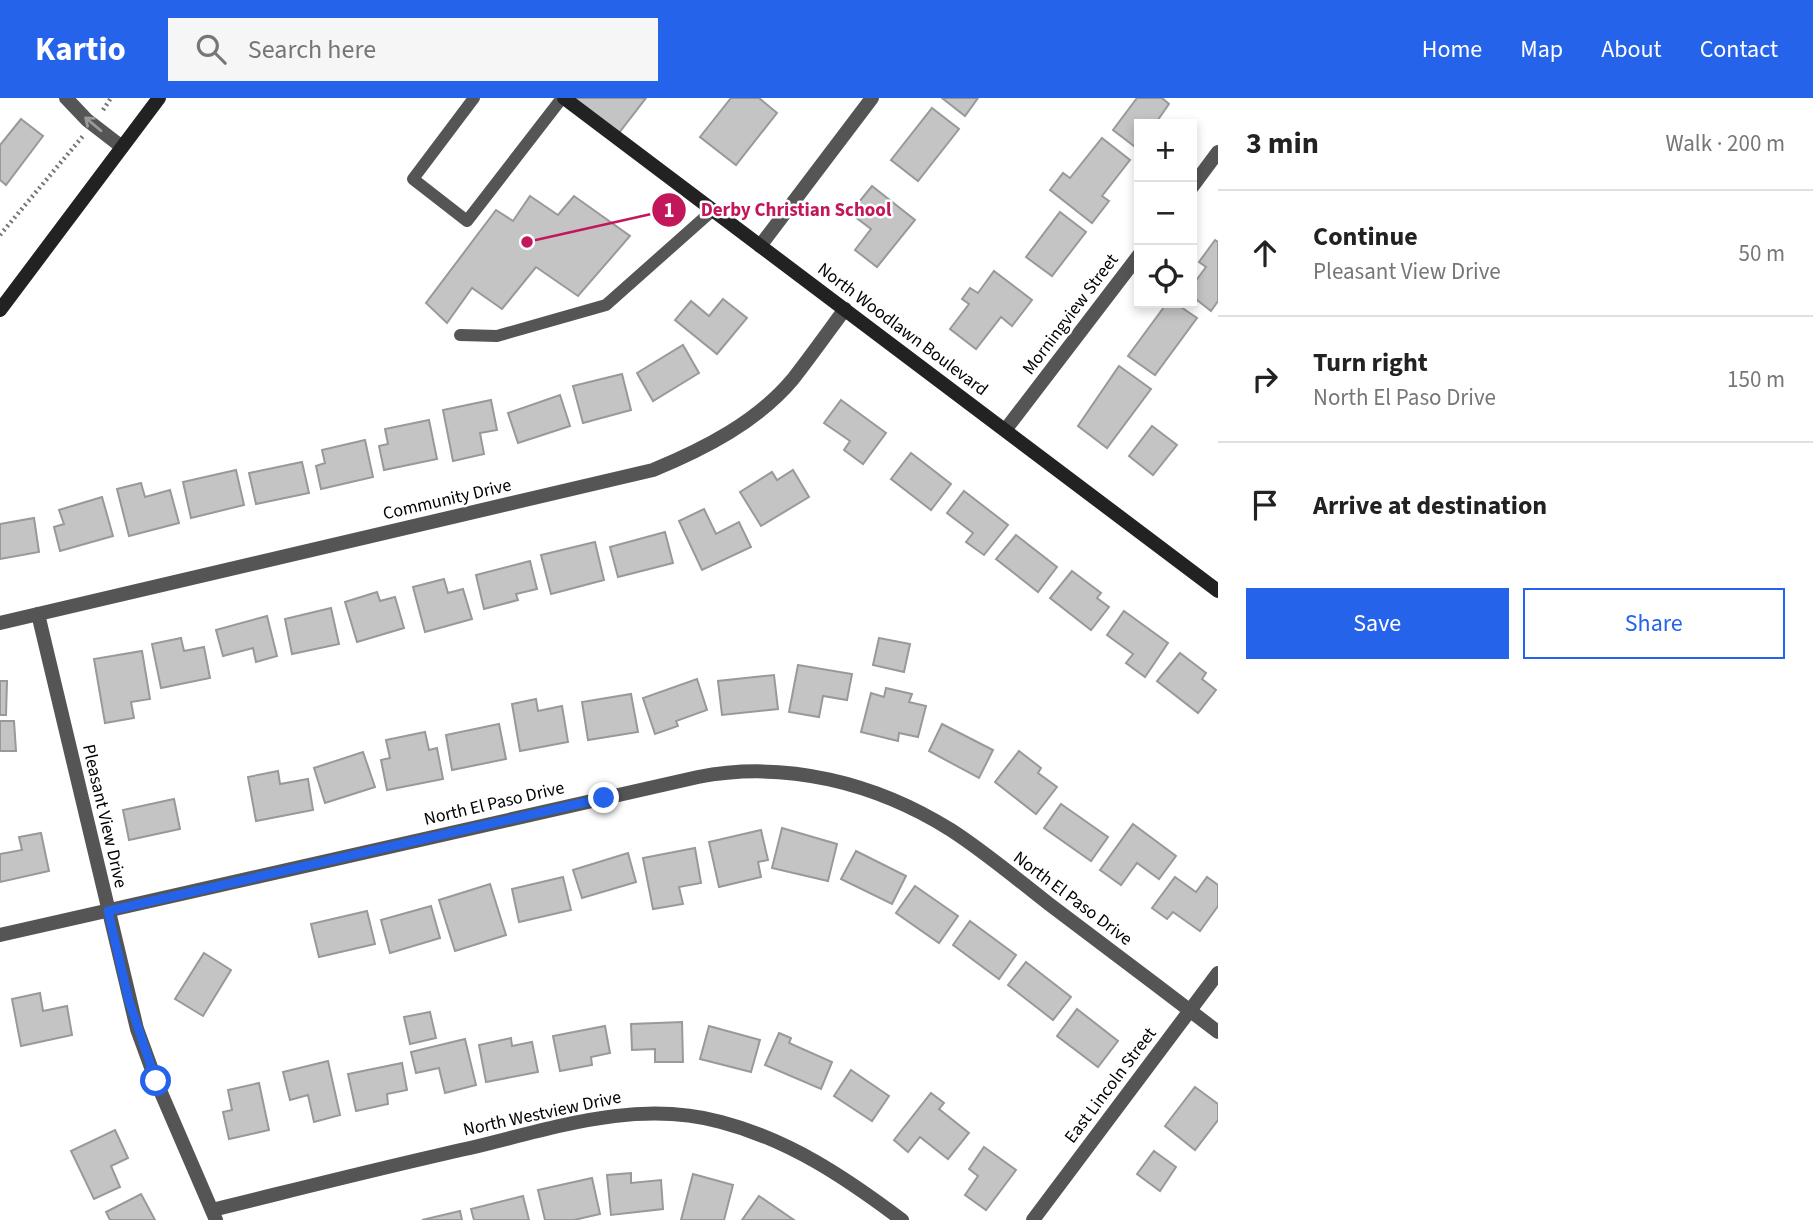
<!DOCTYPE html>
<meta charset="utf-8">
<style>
body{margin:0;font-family:"Source Sans 3",sans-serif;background:#f6f6f6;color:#222}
.controls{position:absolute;right:21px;top:21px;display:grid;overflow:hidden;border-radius:0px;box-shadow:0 4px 10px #0003}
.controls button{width:63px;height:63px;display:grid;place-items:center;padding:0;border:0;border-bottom:2px solid #e0e0e0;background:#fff;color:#222;font:35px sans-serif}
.stop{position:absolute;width:21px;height:21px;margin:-16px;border:5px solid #2563eb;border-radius:50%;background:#fff}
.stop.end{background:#2563eb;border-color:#fff;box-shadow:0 2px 7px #0008}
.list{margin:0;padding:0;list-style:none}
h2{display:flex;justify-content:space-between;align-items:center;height:91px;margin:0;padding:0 28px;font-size:30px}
h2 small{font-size:23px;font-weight:400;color:#767676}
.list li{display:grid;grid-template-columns:46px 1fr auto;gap:21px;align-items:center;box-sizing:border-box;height:126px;padding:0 28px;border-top:2px solid #e0e0e0}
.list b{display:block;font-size:26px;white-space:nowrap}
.list p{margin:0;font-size:23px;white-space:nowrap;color:#767676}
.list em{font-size:23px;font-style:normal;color:#767676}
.actions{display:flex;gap:14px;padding:21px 28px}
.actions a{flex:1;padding:16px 0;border:2px solid #2563eb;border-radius:0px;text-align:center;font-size:24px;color:#2563eb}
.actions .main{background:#2563eb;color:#fff}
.icon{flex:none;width:38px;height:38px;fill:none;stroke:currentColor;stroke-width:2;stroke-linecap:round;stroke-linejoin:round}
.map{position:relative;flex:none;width:1218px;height:1122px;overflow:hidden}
header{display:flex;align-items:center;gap:42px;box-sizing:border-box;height:98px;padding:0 35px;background:#2563eb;color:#fff}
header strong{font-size:33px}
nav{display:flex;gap:38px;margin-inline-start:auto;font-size:24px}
.search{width:490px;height:63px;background:#f6f6f6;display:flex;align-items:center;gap:18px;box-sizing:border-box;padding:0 24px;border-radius:0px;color:#767676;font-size:26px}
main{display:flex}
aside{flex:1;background:#fff}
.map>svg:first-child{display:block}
.building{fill:#c4c4c4;stroke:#999;stroke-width:2}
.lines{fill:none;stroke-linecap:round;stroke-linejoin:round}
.path{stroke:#777;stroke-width:4.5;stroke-dasharray:2 3.5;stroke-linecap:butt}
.lane{stroke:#555;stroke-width:12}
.street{stroke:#555;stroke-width:14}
.secondary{stroke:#222;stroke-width:14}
.oneway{stroke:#999}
.route{stroke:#2563eb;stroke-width:9}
.labels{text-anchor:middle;stroke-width:5;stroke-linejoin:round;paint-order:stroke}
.street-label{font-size:18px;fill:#000;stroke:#fff}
.leader{fill:none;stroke:#c2185b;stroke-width:2.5}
.callout-dot{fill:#c2185b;stroke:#fff;stroke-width:2.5}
.mark-label{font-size:21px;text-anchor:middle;font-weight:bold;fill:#fff}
.callout-label{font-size:19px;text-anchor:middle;font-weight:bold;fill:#c2185b;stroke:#fff;stroke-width:5;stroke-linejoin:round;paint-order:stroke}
</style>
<header>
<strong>Kartio</strong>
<div class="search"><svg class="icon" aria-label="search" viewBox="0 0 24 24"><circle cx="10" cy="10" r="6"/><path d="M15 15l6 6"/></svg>Search here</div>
<nav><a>Home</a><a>Map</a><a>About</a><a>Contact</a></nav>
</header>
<main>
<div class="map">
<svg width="1218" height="1122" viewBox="0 0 1218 1122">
<rect width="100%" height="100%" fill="#fff"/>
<g class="building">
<polygon points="564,0 646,0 615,40"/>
<polygon points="731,0 759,0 777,15 736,67 700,39"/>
<polygon points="942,0 978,0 965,18"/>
<polygon points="1137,0 1162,0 1169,6 1155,26 1139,26 1139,52 1113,32"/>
<polygon points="932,10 959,31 918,83 891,62"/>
<polygon points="21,21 43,38 6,87 0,82 0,47"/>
<polygon points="1102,40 1130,62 1102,98 1109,103 1092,125 1050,92 1063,75 1070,80"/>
<polygon points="872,88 915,122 877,169 855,152 871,131 850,115"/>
<polygon points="530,98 558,117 574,98 630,138 578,198 536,169 502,211 472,190 447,225 426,205 496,112 513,123"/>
<polygon points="1060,114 1086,134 1052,178 1026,159"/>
<polygon points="1215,142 1218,144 1218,203 1211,213 1192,198 1192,188 1206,169 1199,164"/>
<polygon points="994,173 1032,202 1012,228 1001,219 976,251 950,231 969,206 962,201 970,190 978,195"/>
<polygon points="723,201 747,220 717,256 675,222 691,203 709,218"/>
<polygon points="1167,205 1175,205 1197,220 1155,277 1128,258"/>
<polygon points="683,247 699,275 653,303 637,275"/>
<polygon points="1119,268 1151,291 1107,350 1078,328"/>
<polygon points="622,276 631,312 583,325 573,288"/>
<polygon points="560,297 570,328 518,345 508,315"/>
<polygon points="491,302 497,332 480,335 484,356 453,363 443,312"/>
<polygon points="841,302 886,335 863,366 844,352 850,343 824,325"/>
<polygon points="429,322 437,361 384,372 379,348 388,346 385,331"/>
<polygon points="1152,328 1177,347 1153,377 1129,358"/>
<polygon points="365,342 373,379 321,391 316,368 325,365 322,352"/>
<polygon points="911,355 951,386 931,412 891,381"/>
<polygon points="302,364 309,395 256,406 249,375"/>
<polygon points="236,372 244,407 191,420 183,384"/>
<polygon points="793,372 809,399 761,428 740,394 772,374 777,382"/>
<polygon points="141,385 145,399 170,392 179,425 129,438 117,391"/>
<polygon points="964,393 1008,427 984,457 966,444 973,435 947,415"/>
<polygon points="102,399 113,438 60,453 54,429 64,426 59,412"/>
<polygon points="704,411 716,436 739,424 751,449 702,472 679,423"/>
<polygon points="34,420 39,454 0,461 0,426"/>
<polygon points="665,434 673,465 618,479 610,449"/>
<polygon points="1016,437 1057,469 1038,494 996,461"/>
<polygon points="595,444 604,482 551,496 541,457"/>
<polygon points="530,463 537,491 516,496 518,502 484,511 476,477"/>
<polygon points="1072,473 1101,495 1097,500 1109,509 1091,532 1050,500"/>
<polygon points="444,481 448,495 463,491 472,521 425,534 413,489"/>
<polygon points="377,494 380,503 395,499 404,530 357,544 345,504"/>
<polygon points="331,510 339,546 292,556 285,521"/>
<polygon points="1124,513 1168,545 1145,579 1126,565 1133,556 1107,537"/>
<polygon points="267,518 277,558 256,564 253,550 223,558 216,532"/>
<polygon points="181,540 184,553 204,549 210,580 161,590 152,546"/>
<polygon points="879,540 910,546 904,574 873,567"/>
<polygon points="142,553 150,601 131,604 134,620 105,625 94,561"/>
<polygon points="1180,555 1206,575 1202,581 1216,592 1198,615 1157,583"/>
<polygon points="798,567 852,576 847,602 823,598 819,619 789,614"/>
<polygon points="774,577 778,611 722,617 718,583"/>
<polygon points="697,581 707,612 676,623 678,628 655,636 643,600"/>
<polygon points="0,583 7,583 6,617 0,617"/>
<polygon points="886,590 912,596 909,604 926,608 918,639 899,635 898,643 861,634 871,595 884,599"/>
<polygon points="631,596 638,634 588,642 582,604"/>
<polygon points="536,601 538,613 562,608 568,644 520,653 512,606"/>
<polygon points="0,623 14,623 16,653 0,653"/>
<polygon points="499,626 506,661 452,672 446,637"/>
<polygon points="942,626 993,652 979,680 929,653"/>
<polygon points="425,634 429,652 437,650 443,681 387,692 381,662 390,660 386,642"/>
<polygon points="1019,653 1041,670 1038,675 1057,689 1036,716 995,684"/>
<polygon points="363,654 375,689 325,705 314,670"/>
<polygon points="278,673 280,686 308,681 313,712 256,723 248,679"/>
<polygon points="174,701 180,731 129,742 123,712"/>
<polygon points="1061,706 1108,739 1091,763 1044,730"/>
<polygon points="1133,726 1176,758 1159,781 1137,765 1121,787 1100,772"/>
<polygon points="782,730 837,746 828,783 772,770"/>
<polygon points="761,732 768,762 758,764 761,779 719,789 709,744"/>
<polygon points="41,735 49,773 0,784 0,756 22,752 19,739"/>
<polygon points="695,750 701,785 679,789 683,806 653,811 643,760"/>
<polygon points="856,753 906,778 892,806 841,781"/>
<polygon points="628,755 636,784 582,800 573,772"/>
<polygon points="563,779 571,812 519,824 512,791"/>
<polygon points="1175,779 1196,794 1207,779 1218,787 1218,808 1200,833 1173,814 1167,821 1152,810"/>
<polygon points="490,786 506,837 455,853 439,802"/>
<polygon points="915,788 958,818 939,845 896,815"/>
<polygon points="431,808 440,840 390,855 381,822"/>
<polygon points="367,813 375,846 319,859 311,826"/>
<polygon points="970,823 1016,857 999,881 953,847"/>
<polygon points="204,855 231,872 203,918 175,901"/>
<polygon points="1026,864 1071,899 1053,922 1008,887"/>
<polygon points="40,895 43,913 67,908 72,937 21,948 12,901"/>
<polygon points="1077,911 1118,943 1098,969 1057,938"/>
<polygon points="430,914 436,940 410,946 404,919"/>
<polygon points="682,924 683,964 655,964 655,951 632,952 631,926"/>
<polygon points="605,928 610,955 591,959 592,967 560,973 553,938"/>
<polygon points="709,928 760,942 751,974 700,961"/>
<polygon points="779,935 791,940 789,945 832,964 821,991 765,967"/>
<polygon points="511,940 512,948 532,944 538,974 486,984 479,947"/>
<polygon points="465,941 476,987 445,995 439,970 416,975 411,954"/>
<polygon points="328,963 340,1017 314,1024 308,997 290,1002 283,974"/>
<polygon points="402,965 407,992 387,996 388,1006 356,1013 348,976"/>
<polygon points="851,972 889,998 872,1023 834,998"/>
<polygon points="259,985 269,1032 229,1041 223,1014 232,1012 228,992"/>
<polygon points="1195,989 1218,1006 1218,1022 1195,1052 1165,1028"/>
<polygon points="931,995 944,1005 939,1011 969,1035 948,1061 920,1039 908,1054 894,1042"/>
<polygon points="115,1032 128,1060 111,1068 120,1089 94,1101 71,1053"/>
<polygon points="984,1049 1016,1072 986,1112 965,1097 978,1078 969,1071"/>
<polygon points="1154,1053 1176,1069 1160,1093 1137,1076"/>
<polygon points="631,1075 631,1085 661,1082 663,1111 611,1117 607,1077"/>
<polygon points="693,1076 733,1087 724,1122 681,1122"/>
<polygon points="592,1080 600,1116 574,1122 545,1122 538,1092"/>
<polygon points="141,1096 155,1122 110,1122 106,1114"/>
<polygon points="523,1098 529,1122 474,1122 471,1111"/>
<polygon points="759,1098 794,1122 742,1122"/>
<polygon points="460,1113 462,1122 422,1122"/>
</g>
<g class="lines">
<g class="path">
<polyline points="103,12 111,0"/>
<polyline points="0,137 83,38"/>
</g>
<g class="lane">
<polyline points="474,0 413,81 467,123 562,0"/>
<polyline points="460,237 497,238 606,207 713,112"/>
</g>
<g class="street">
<polyline points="66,0 87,22 122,49"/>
<polyline points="1192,89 1218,54"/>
<polyline points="760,148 872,0"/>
<polyline points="1006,331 1139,157"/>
<polyline points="38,516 137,931 156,983 216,1122"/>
<path d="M0,525l653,-153c51,-21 104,-48 140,-91 18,-23 35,-47 52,-70"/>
<path d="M0,837l698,-158c88,-17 178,6 253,53 34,22 66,49 98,74 56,42 113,85 169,128"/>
<path d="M212,1112c86,-21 172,-43 258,-62 84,-20 166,-49 251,-26 69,18 125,56 181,98"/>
<polyline points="1033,1122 1218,875"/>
</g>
<g class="secondary">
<polyline points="564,0 1218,493"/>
<polyline points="0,212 159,0"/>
</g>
</g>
<defs><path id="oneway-shaft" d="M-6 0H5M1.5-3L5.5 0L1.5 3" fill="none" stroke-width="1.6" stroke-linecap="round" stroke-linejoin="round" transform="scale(1.75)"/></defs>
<use class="oneway" href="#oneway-shaft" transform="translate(93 26) rotate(-140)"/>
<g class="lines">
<polyline class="route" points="156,983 129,903 108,813 604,700"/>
</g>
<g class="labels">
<g class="street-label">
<text transform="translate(1070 216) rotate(-53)" y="6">Morningview Street</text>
<text transform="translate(903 231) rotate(37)" y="6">North Woodlawn Boulevard</text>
<text transform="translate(447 401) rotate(-13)" y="6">Community Drive</text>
<text transform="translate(494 705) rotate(-13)" y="6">North El Paso Drive</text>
<text transform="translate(105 718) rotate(77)" y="6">Pleasant View Drive</text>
<text transform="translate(1073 800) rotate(37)" y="6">North El Paso Drive</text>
<text transform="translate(1110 987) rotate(-53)" y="6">East Lincoln Street</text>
<text transform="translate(542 1015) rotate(-12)" y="6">North Westview Drive</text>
</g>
</g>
<path class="leader" d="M527 144L669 112"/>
<g class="callout-dot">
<circle cx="527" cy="144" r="7"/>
<circle cx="669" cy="112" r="18"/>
</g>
<g class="mark-label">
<text x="669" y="119">1</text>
</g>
<g class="callout-label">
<text x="796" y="118">Derby Christian School</text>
</g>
</svg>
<div class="controls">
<button>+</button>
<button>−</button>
<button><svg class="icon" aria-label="locate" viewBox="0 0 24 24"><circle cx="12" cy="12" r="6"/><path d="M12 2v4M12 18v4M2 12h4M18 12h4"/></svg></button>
</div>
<div class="stop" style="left:156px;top:983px"></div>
<div class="stop end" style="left:604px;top:700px"></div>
</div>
<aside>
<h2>3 min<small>Walk · 200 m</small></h2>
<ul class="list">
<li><svg class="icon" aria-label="ahead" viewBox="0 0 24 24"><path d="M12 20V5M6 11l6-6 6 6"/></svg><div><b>Continue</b><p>Pleasant View Drive</p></div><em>50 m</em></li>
<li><svg class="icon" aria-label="right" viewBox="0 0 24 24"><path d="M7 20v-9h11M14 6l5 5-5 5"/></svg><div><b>Turn right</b><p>North El Paso Drive</p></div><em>150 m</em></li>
<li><svg class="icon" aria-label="arrive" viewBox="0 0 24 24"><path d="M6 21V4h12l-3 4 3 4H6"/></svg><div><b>Arrive at destination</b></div></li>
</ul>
<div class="actions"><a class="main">Save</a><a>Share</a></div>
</aside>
</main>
